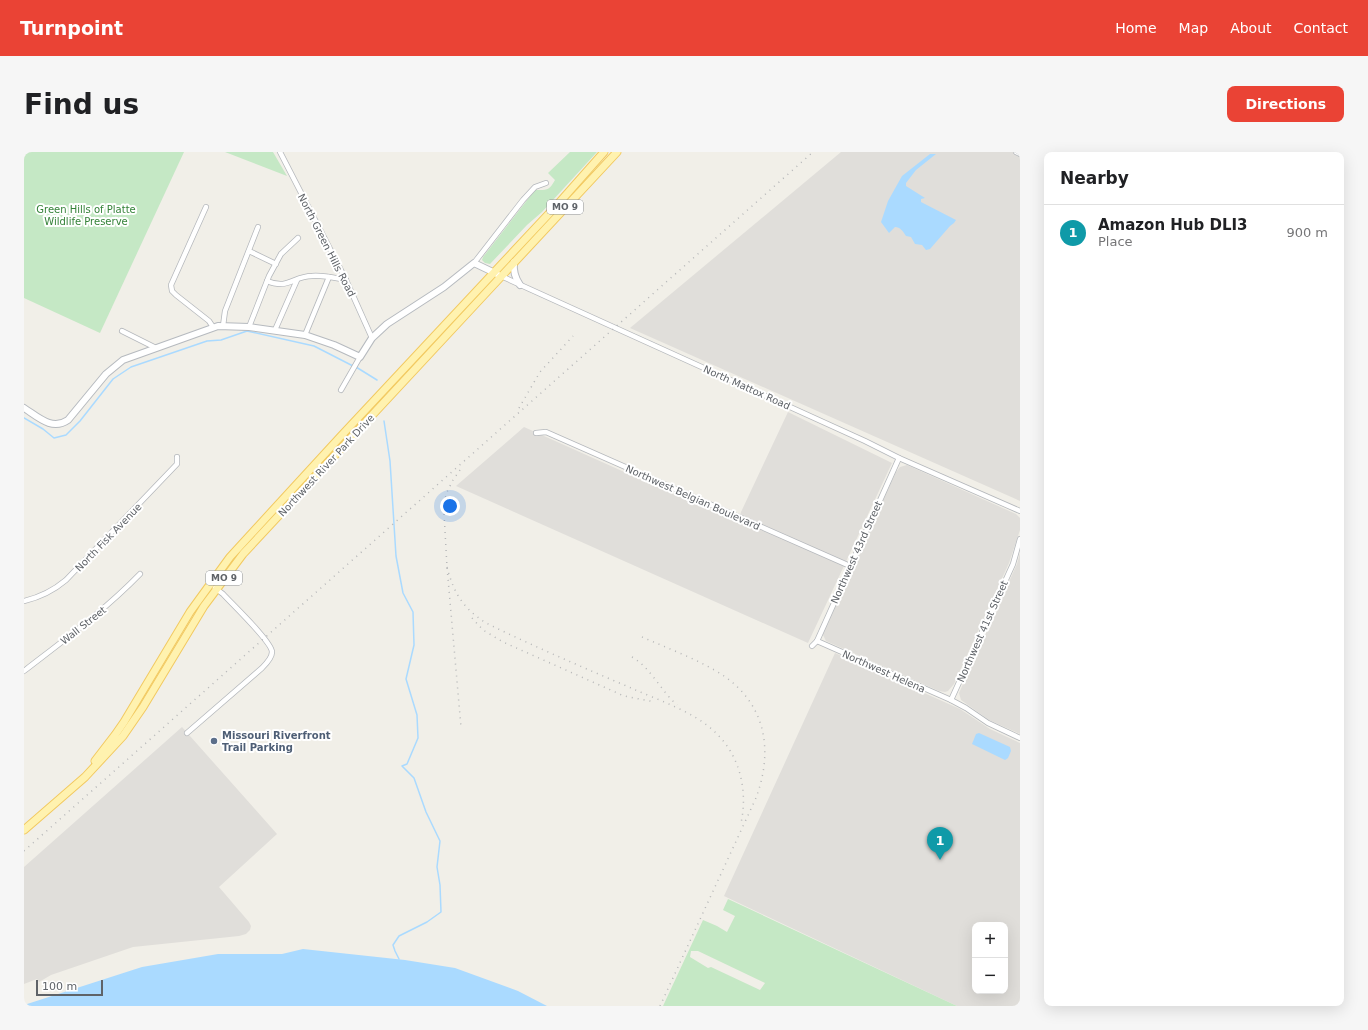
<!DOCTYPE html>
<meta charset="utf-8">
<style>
body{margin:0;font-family:"DejaVu Sans",sans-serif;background:#f6f6f6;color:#202124}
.controls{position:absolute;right:12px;bottom:12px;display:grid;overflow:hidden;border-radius:8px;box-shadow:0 4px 16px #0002}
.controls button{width:36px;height:36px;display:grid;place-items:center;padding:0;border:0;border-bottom:1px solid #e0e0e0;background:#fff;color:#202124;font:20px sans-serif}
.scale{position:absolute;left:12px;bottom:10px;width:67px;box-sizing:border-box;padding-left:4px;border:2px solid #5f6368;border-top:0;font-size:11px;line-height:14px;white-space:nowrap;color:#5f6368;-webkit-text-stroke:3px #fff;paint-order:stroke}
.you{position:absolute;left:426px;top:354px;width:14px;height:14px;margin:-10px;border:3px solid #fff;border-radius:50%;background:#1a73e8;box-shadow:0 0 0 6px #1a73e833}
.badge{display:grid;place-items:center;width:26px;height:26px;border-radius:50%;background:#ea4335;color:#fff;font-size:13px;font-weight:700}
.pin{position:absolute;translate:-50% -33px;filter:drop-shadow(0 1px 2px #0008)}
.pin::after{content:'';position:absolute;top:21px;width:14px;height:12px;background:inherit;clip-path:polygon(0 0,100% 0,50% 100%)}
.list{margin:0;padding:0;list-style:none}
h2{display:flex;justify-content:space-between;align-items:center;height:52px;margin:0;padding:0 16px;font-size:17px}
h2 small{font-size:13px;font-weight:400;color:#757577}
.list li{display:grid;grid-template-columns:26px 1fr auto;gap:12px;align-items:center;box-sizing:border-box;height:56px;padding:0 16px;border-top:1px solid #e0e0e0}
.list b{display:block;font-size:15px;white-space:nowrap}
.list p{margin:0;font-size:13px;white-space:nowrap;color:#757577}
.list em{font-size:13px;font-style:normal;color:#757577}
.map{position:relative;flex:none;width:996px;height:854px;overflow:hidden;border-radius:8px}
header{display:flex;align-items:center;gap:24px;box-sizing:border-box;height:56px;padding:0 20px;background:#ea4335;color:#fff}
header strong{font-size:19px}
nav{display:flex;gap:22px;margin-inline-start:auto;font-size:14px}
.intro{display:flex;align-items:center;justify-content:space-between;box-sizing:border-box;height:96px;padding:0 24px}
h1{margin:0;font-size:28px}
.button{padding:10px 18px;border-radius:8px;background:#ea4335;color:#fff;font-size:14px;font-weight:700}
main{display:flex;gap:24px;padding:0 24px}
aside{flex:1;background:#fff;border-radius:8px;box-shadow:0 4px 16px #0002}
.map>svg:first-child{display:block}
.industrial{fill:#e0deda;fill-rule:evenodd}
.green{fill:#c5e8c5;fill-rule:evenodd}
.water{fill:#aadaff}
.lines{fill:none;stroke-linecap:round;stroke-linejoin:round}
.stream{stroke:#aadaff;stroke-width:1.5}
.street-casing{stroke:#b5b8bc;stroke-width:6}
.secondary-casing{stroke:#b6babf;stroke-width:8}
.primary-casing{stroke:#f2c960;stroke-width:9}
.street{stroke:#fff;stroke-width:4.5}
.secondary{stroke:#fff;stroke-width:6}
.primary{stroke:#fff2af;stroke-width:7}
.rail{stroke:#b6b7b8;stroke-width:1.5;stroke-dasharray:1 5;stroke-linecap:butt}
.service-dot{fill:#5c6f8a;stroke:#fff;stroke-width:1.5}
.labels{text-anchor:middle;stroke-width:4;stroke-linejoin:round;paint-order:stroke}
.shield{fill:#fff;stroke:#8f9295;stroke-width:1}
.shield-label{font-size:9px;font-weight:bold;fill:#5f6368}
.park-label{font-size:10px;fill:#348238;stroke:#fff}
.street-label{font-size:10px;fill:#5f6368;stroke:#fff}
.service-label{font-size:10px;font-weight:bold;fill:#4e5e75;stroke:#fff;text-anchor:start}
</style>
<header>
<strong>Turnpoint</strong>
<nav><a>Home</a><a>Map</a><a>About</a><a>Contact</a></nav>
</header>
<div class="intro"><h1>Find us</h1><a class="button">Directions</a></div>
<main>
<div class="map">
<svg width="996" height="854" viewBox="0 0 996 854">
<rect width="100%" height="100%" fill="#f1efe8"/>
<g class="industrial">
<polygon points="817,0 996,0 996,349 606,176"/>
<polygon points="764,260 868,311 784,491 432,334 500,275 714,371 717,360"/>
<polygon points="883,313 992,362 996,366 996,378 985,411 930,532 924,539 921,540 915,539 802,489 799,483 799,479 872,320 876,315"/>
<polygon points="996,401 996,582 965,568 937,548 935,541 993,412"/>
<path d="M811,501l125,56 30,20 30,14v263h-63l-233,-110zM951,773h30v66h-30z"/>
<polygon points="158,575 253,682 195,735 225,770 227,774 226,778 222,782 215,784 109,795 27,823 15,830 13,827 0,832 0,715"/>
</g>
<g class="green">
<polygon points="0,0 160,0 76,181 0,146"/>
<polygon points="201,0 249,0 263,24"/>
<path d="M546,0h27l-55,60 -15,13 -37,39 -5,-1 -3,-3 1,-3 52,-67c12,0 14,1 20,-10l-7,-7z"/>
<path d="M704,747l229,107h-294l40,-86 14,6 10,6 8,-16 -12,-6zM667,799h7l67,32 -5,7 -49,-23 -3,1 -18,-11z"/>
</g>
<g class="water">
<path d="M906,2h6l-20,16 -10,13v3l19,12 -4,1v3l35,18 -2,3 -4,3 -20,23 -4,1 -4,-5 -7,-1 -4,-7 -5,-1c-3,-5 -6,-9 -11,-9l-6,6 -8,-11 7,-21 14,-25z"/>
<polygon points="955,581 986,595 987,599 984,606 981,608 948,592 952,582"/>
<polygon points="279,797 381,808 431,816 494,839 523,854 0,854 0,853 118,815 194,802 258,802"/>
</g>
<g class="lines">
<g class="stream">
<polyline points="332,215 353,228"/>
<polyline points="0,266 19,277 30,286 42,283 56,269 89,227 107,215 183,189 197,188 223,179 290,194 329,214"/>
<polyline points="360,269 366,309 372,404 379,441 389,460 390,493 382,527 393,563 394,586 383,612 378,614 390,626 402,660 416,689 413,715 416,733 417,760 403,770 375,784 369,793 371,799 375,807"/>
</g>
<defs>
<g id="street">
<polyline points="256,0 322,128 348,186"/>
<polyline points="992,0 996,2"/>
<polyline points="182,55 147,133 148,139 152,143 185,169 189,175"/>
<polyline points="225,99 252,112"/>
<polyline points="450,111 499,48 511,35 522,31"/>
<polyline points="477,124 841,289 875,306 996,359"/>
<path d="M243,129c22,9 26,-5 45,-5 11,-1 23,2 34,4"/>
<polyline points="199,174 201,159 234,75"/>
<polyline points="225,175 245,124 257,102 274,86"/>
<polyline points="251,178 273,128"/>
<polyline points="98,179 132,196"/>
<polyline points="281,183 305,125"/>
<polyline points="317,238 336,205"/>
<polyline points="512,281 522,280 826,414"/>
<path d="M0,449c17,-4 29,-10 42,-21l111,-116v-7"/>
<polyline points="793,489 927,548 942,556 964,571 996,586"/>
<polyline points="788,494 793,489 875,306"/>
<path d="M0,519c40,-31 80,-60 116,-97"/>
<polyline points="927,548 989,412 996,387"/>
<path d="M163,581l75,-65c4,-4 10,-10 10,-16 0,-10 -40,-48 -49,-58l-8,-6"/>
</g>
<g id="secondary">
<path d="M490,110c-1,9 1,16 6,23"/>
<path d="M0,256c14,9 28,23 44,12l38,-46 17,-14 95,-34 31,1 56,8 29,10 26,12 12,-19 15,-14 57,-37 30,-24 23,11"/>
</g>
<g id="primary">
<polyline points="71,609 91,583 100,570 166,460 206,405 317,284 534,52 580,0"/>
<polyline points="0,678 61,625 99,584 119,555 180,454 219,402 593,0"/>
</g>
</defs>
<use href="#street" class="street-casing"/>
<use href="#secondary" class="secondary-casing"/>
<use href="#primary" class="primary-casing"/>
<use href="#street" class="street"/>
<use href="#secondary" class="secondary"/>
<use href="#primary" class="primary"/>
<g class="rail">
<polyline points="495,256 516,220 549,184"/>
<polyline points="436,318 429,328 423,340 421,347 420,361 423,415 437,575"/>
<path d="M423,415c7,27 16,41 39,56 47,23 96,44 145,65 27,12 64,24 85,45 24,23 32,58 25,90"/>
<polyline points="448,466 459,478 479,490 600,544 631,550"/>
<path d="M618,485c25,11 60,24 82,39 43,30 49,76 32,122l-96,208"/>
<path d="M608,505c19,11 29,34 45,48"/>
<polyline points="0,699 789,0"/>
</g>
</g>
<circle class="service-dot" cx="190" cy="589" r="4"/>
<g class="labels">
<g class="shield">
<rect x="523" y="48" width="36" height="14" rx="3"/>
<rect x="182" y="419" width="36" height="14" rx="3"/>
</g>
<g class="shield-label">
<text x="541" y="58">MO 9</text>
<text x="200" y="429">MO 9</text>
</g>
<g class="park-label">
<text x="62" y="61">Green Hills of Platte<tspan x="62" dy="12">Wildlife Preserve</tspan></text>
</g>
<g class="street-label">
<text transform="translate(303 93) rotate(63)" y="4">North Green Hills Road</text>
<text transform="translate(723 235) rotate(24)" y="4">North Mattox Road</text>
<text transform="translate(302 313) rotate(-47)" y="4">Northwest River Park Drive</text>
<text transform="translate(669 345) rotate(24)" y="4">Northwest Belgian Boulevard</text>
<text transform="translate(84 385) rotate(-46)" y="4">North Fisk Avenue</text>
<text transform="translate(832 400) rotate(-66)" y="4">Northwest 43rd Street</text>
<text transform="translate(59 473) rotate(-38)" y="4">Wall Street</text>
<text transform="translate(958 479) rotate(-66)" y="4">Northwest 41st Street</text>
<text transform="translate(860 519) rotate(24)" y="4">Northwest Helena</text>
</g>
<g class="service-label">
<text x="198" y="587">Missouri Riverfront<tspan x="198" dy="12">Trail Parking</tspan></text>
</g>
</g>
</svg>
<div class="controls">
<button>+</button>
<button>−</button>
</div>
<div class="scale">100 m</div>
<div class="you"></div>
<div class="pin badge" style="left:916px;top:708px;background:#0f9aa8">1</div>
</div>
<aside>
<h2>Nearby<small></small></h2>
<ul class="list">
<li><span class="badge" style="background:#0f9aa8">1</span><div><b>Amazon Hub DLI3</b><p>Place</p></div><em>900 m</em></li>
</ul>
</aside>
</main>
